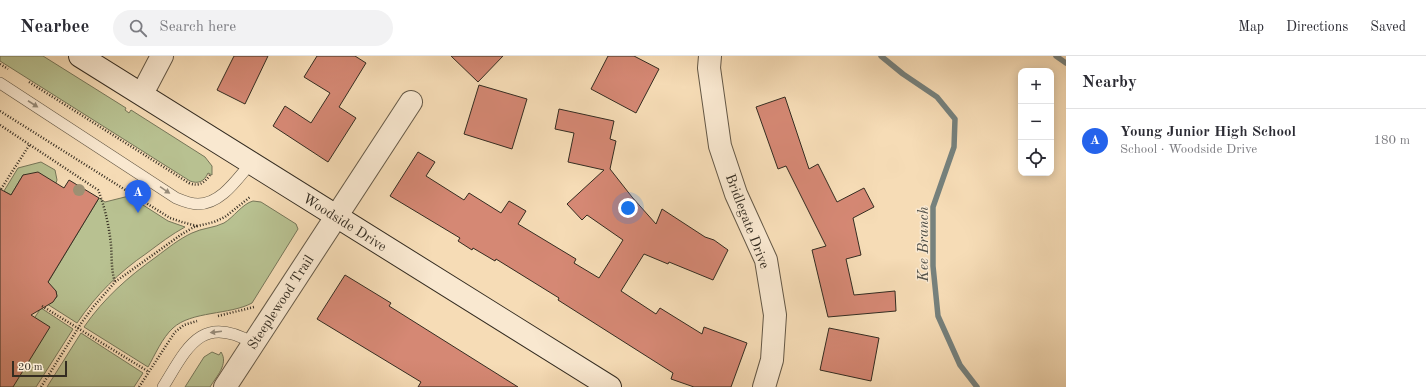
<!DOCTYPE html>
<meta charset="utf-8">
<style>
body{margin:0;font-family:"Old Standard TT",serif;background:#f2f2f3;color:#2b2b33}
.controls{position:absolute;right:12px;top:12px;display:grid;overflow:hidden;border-radius:8px;box-shadow:0 2px 10px #0003}
.controls button{width:36px;height:36px;display:grid;place-items:center;padding:0;border:0;border-bottom:1px solid #e1e1e2;background:#fff;color:#2b2b33;font:20px sans-serif}
.scale{position:absolute;left:12px;bottom:10px;width:55px;box-sizing:border-box;padding-left:4px;border:2px solid #342c21;border-top:0;font-size:11px;line-height:14px;white-space:nowrap;color:#342c21;-webkit-text-stroke:3px #f9e8d0;paint-order:stroke}
.you{position:absolute;left:628px;top:152px;width:14px;height:14px;margin:-10px;border:3px solid #fff;border-radius:50%;background:#1a73e8;box-shadow:0 0 0 6px #1a73e833}
.badge{display:grid;place-items:center;width:26px;height:26px;border-radius:50%;background:#2563eb;color:#fff;font-size:13px;font-weight:700}
.pin{position:absolute;translate:-50% -33px;filter:drop-shadow(0 1px 2px #0008)}
.pin::after{content:'';position:absolute;top:21px;width:14px;height:12px;background:inherit;clip-path:polygon(0 0,100% 0,50% 100%)}
.list{margin:0;padding:0;list-style:none}
h2{display:flex;justify-content:space-between;align-items:center;height:52px;margin:0;padding:0 16px;font-size:17px}
h2 small{font-size:13px;font-weight:400;color:#7c7c81}
.list li{display:grid;grid-template-columns:26px 1fr auto;gap:12px;align-items:center;box-sizing:border-box;height:64px;padding:0 16px;border-top:1px solid #e1e1e2}
.list b{display:block;font-size:15px;white-space:nowrap}
.list p{margin:0;font-size:13px;white-space:nowrap;color:#7c7c81}
.list em{font-size:13px;font-style:normal;color:#7c7c81}
.icon{flex:none;width:22px;height:22px;fill:none;stroke:currentColor;stroke-width:2;stroke-linecap:round;stroke-linejoin:round}
.map{position:relative;flex:none;width:1066px;height:331px;overflow:hidden}
header{display:flex;align-items:center;gap:24px;box-sizing:border-box;height:56px;padding:0 20px;background:#fff;border-bottom:1px solid #e1e1e2}
header strong{font-size:19px}
nav{display:flex;gap:22px;margin-inline-start:auto;font-size:14px}
.search{width:280px;height:36px;background:#f2f2f3;display:flex;align-items:center;gap:10px;box-sizing:border-box;padding:0 14px;border-radius:22px;color:#7c7c81;font-size:15px}
main{display:flex}
aside{flex:1;background:#fff}
.map>svg:first-child{display:block}
.green{fill:#b8c191;stroke:#767659}
.lines{fill:none;stroke-linecap:round;stroke-linejoin:round}
.stream{stroke:#76817d;stroke-width:5.5}
.building{fill:#d58874;stroke:#342c21}
.lane-casing{stroke:#645846;stroke-width:12}
.street-casing{stroke:#645846;stroke-width:24}
.secondary-casing{stroke:#342c21;stroke-width:24}
.path{stroke:#342c21;stroke-width:2.5;stroke-dasharray:1 2;stroke-linecap:butt}
.lane{stroke:#f9e8d0;stroke-width:11}
.street{stroke:#f9e8d0;stroke-width:22}
.secondary{stroke:#f9e8d0;stroke-width:22}
.tree{fill:#9d9073}
.oneway{fill:#968a78}
.labels{text-anchor:middle;stroke-width:3;stroke-linejoin:round;paint-order:stroke}
.street-label{font-size:14px;fill:#342c21;stroke:#f9e8d0}
.water-label{font-size:15px;font-style:italic;fill:#504f47;stroke:#f9e8d0}
</style>
<header>
<strong>Nearbee</strong>
<div class="search"><svg class="icon" aria-label="search" viewBox="0 0 24 24"><circle cx="10" cy="10" r="6"/><path d="M15 15l6 6"/></svg>Search here</div>
<nav><a>Map</a><a>Directions</a><a>Saved</a></nav>
</header>
<main>
<div class="map">
<svg width="1066" height="331" viewBox="0 0 1066 331">
<rect width="100%" height="100%" fill="#f6dcb6"/>
<filter id="stains"><feTurbulence type="fractalNoise" baseFrequency=".005" numOctaves="4"/><feColorMatrix values="0 0 0 0 .2 0 0 0 0 .09 0 0 0 0 .02 0 0 0 .5 -.17"/></filter>
<radialGradient id="worn" r=".72"><stop offset=".6" stop-color="#630" stop-opacity="0"/><stop offset="1" stop-color="#630" stop-opacity=".3"/></radialGradient>
<g class="green">
<path d="M0,0h43l83,52 -1,2 4,3 2,-3 74,47 7,9v9l-4,-2c-4,9 -10,11 -18,8l-190,-120z"/>
<polygon points="41,106 55,114 57,124 56,127 23,119 11,139 4,135 18,112"/>
<path d="M129,140l39,25 17,6c-13,7 -26,17 -38,26 -28,19 -51,42 -70,70l-33,-21 7,1 6,-6 -1,-6 -9,-7 52,-86 6,4z"/>
<path d="M253,145l8,1 35,22 2,5 -46,74c-22,12 -61,8 -79,25 -11,10 -18,27 -25,39l-64,-40c20,-29 44,-50 72,-70 12,-9 23,-18 36,-24 10,-5 22,-5 32,-10 10,-6 18,-19 29,-22z"/>
<polygon points="41,252 73,273 36,331 13,331 35,261"/>
<polygon points="81,277 143,317 134,331 47,331"/>
<path d="M212,296l7,3 2,-3c8,12 -5,25 -11,35h-25l19,-30z"/>
</g>
<g class="lines">
<g class="stream">
<polyline points="881,0 903,18 937,41 955,63 954,91 933,151 933,210 938,260 960,309 977,331"/>
<polyline points="1056,0 1066,7"/>
</g>
</g>
<g class="building">
<polygon points="234,0 268,0 245,48 217,34"/>
<polygon points="317,0 355,0 366,7 339,51 356,62 328,106 273,70 285,50 311,67 330,37 304,21"/>
<polygon points="451,0 503,0 478,26"/>
<polygon points="608,0 634,0 659,13 636,57 591,33"/>
<polygon points="479,29 527,43 512,93 464,78"/>
<polygon points="785,41 809,113 818,108 837,146 864,132 874,151 853,162 861,199 846,203 854,239 895,235 896,255 828,261 812,194 826,190 786,110 778,113 756,51"/>
<polygon points="559,53 614,65 610,83 616,85 610,113 632,141 656,168 662,153 705,181 714,184 728,194 713,224 669,206 668,208 644,198 621,235 656,258 660,252 702,278 704,271 747,287 731,331 694,331 671,323 673,317 558,244 559,242 496,203 495,205 473,192 472,194 458,185 460,182 390,140 418,96 435,106 426,120 464,144 469,137 501,157 509,145 526,155 518,168 576,203 574,207 599,222 623,184 587,159 582,164 567,148 604,114 568,106 574,77 555,73"/>
<polygon points="38,116 64,132 69,124 99,142 48,226 56,235 57,240 53,246 31,259 50,271 13,331 0,331 0,133 11,139 23,119"/>
<polygon points="345,219 391,247 389,250 518,331 418,331 421,326 317,263"/>
<polygon points="829,272 879,282 871,325 820,314"/>
</g>
<g class="lines">
<defs>
<g id="lane">
<path d="M0,27l176,115c7,3 14,6 22,6 23,0 39,-25 53,-41"/>
<path d="M163,331c24,-39 38,-74 90,-44"/>
</g>
<g id="street">
<polyline points="710,0 709,12 720,90 736,138 766,204 775,259 772,304 764,331"/>
<polyline points="142,38 162,0"/>
<polyline points="225,331 411,46"/>
</g>
<polyline id="secondary" points="80,0 610,331"/>
</defs>
<use href="#lane" class="lane-casing"/>
<use href="#street" class="street-casing"/>
<use href="#secondary" class="secondary-casing"/>
<g class="path">
<polyline points="0,8 8,13"/>
<path d="M29,26l160,101c10,4 15,0 21,-8"/>
<polyline points="0,55 170,162 182,166 197,170"/>
<path d="M0,69l98,65c7,17 11,36 13,55 1,12 0,25 4,37"/>
<polyline points="1,133 30,88"/>
<polyline points="42,250 149,316"/>
<polyline points="218,260 254,251"/>
<polyline points="41,331 82,266 94,250 115,226 182,178 194,171 214,166 225,161 250,141"/>
<polyline points="139,331 175,276 184,269 197,265"/>
</g>
<use href="#lane" class="lane"/>
<use href="#street" class="street"/>
<use href="#secondary" class="secondary"/>
</g>
<circle class="tree" cx="79" cy="134" r="6"/>
<defs><path id="oneway-solid" d="M-6-.8H1V-3.2L6.5 0L1 3.2V.8H-6Z"/></defs>
<g class="oneway">
<use href="#oneway-solid" transform="translate(33 48) rotate(33)"/>
<use href="#oneway-solid" transform="translate(165 134) rotate(34)"/>
<use href="#oneway-solid" transform="translate(216 276) rotate(173)"/>
</g>
<g class="labels">
<g class="street-label">
<text transform="translate(748 165) rotate(69)" y="5">Bridlegate Drive</text>
<text transform="translate(345 166) rotate(32)" y="5">Woodside Drive</text>
<text transform="translate(280 246) rotate(-57)" y="5">Steeplewood Trail</text>
</g>
<g class="water-label">
<text transform="translate(923 188) rotate(-90)" y="5">Kee Branch</text>
</g>
</g>
<rect width="100%" height="100%" filter="url(#stains)"/>
<rect width="100%" height="100%" fill="url(#worn)"/>
</svg>
<div class="controls">
<button>+</button>
<button>−</button>
<button><svg class="icon" aria-label="locate" viewBox="0 0 24 24"><circle cx="12" cy="12" r="6"/><path d="M12 2v4M12 18v4M2 12h4M18 12h4"/></svg></button>
</div>
<div class="scale">20 m</div>
<div class="you"></div>
<div class="pin badge" style="left:138px;top:157px">A</div>
</div>
<aside>
<h2>Nearby<small></small></h2>
<ul class="list">
<li><span class="badge">A</span><div><b>Young Junior High School</b><p>School · Woodside Drive</p></div><em>180 m</em></li>
</ul>
</aside>
</main>
